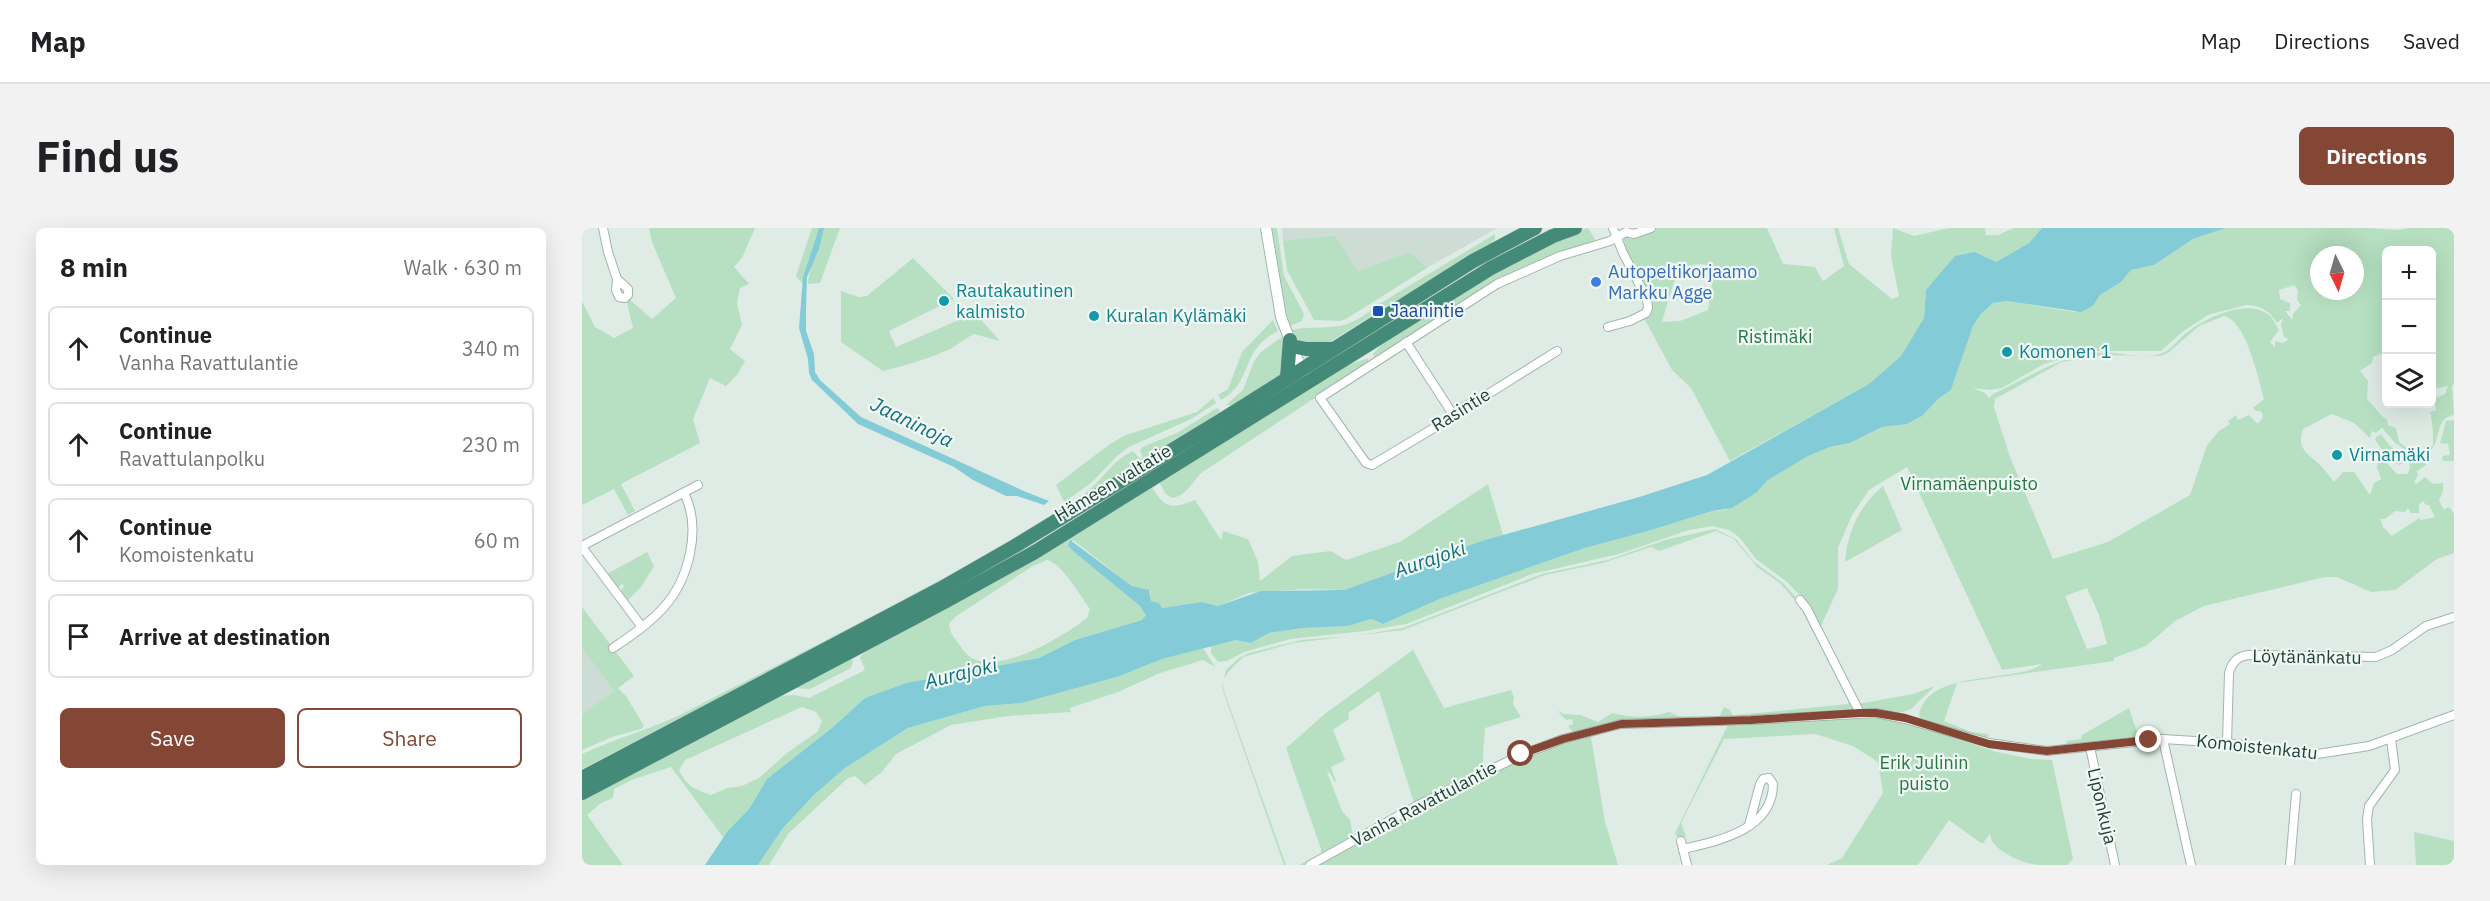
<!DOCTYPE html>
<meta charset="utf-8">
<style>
body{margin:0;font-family:"IBM Plex Sans",sans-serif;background:#f2f2f2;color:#202124}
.controls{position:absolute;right:18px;top:18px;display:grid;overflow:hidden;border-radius:9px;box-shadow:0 6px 24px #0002}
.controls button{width:54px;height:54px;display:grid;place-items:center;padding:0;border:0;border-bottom:2px solid #e0e0e0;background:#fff;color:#202124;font:30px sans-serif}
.compass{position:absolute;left:1728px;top:18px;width:54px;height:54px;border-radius:50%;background:#fff;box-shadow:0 6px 24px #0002;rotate:175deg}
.stop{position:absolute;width:18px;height:18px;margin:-14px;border:4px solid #844635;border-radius:50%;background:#fff}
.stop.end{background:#844635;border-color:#fff;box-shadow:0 2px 6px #0008}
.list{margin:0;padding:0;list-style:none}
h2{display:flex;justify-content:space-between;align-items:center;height:78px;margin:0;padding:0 24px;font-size:26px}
h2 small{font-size:20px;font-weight:400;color:#757577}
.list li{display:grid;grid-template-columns:39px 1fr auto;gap:18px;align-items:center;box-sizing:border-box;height:84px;margin:0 12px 12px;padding:0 12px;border:2px solid #e0e0e0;border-radius:9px}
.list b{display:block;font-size:22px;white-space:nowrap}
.list p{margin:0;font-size:20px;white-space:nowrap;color:#757577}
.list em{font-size:20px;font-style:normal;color:#757577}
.actions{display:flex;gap:12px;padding:18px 24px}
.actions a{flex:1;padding:14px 0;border:2px solid #844635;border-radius:9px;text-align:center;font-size:21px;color:#844635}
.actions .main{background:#844635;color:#fff}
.icon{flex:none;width:33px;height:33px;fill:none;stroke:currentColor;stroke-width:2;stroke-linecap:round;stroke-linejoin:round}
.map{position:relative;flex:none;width:1872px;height:637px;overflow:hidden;border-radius:9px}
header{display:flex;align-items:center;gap:36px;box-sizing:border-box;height:84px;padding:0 30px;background:#fff;border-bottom:2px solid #e0e0e0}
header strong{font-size:28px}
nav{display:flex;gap:33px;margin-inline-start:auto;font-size:21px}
.intro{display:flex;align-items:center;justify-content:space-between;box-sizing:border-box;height:144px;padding:0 36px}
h1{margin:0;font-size:42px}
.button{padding:15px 27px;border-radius:9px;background:#844635;color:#fff;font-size:21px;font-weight:700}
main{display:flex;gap:36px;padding:0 36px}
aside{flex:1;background:#fff;border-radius:9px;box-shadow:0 6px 24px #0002}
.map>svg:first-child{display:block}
.built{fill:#cddcd5}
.green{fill:#b6e0c1;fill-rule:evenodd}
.water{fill:#82cbd7}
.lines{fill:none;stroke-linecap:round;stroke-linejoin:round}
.minor-casing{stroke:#a2b4ad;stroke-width:10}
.secondary-casing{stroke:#9db9ae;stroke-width:12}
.trunk-casing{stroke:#c0c9c6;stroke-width:15}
.minor{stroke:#fff;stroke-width:8}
.secondary{stroke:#fff;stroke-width:10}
.trunk{stroke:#448a78;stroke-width:14}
.route{stroke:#844635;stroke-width:8}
.shop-dot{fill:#3f7fe0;stroke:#f0f8f4;stroke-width:2}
.culture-dot{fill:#0f9aa8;stroke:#f0f8f4;stroke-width:2}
.transit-dot{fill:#1a4fb4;stroke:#f0f8f4;stroke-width:2}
.labels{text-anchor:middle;stroke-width:4.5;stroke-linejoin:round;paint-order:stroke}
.shop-label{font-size:18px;fill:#366cbe;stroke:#f0f8f4;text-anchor:start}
.culture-label{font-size:18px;fill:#0d838f;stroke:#f0f8f4;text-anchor:start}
.transit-label{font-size:18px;fill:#164399;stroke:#f0f8f4;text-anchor:start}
.park-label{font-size:18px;fill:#257844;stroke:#f0f8f4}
.street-label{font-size:18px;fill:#1f3e35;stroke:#f0f8f4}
.water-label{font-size:20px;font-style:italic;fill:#136f7f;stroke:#f0f8f4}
</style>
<header>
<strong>Map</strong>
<nav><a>Map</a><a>Directions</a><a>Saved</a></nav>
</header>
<div class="intro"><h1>Find us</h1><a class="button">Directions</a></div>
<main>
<aside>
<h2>8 min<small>Walk · 630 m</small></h2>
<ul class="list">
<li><svg class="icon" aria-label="ahead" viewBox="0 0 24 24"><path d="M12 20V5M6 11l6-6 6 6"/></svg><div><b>Continue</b><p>Vanha Ravattulantie</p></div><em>340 m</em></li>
<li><svg class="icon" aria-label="ahead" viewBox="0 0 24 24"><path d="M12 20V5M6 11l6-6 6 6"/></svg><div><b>Continue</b><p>Ravattulanpolku</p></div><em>230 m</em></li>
<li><svg class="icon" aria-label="ahead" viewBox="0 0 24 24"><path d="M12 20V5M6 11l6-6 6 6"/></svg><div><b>Continue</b><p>Komoistenkatu</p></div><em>60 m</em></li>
<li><svg class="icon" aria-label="arrive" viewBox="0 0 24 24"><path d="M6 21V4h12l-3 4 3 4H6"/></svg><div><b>Arrive at destination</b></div></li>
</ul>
<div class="actions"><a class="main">Save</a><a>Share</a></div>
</aside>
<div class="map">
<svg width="1872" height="637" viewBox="0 0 1872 637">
<rect width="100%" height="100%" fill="#dfece6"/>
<g class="built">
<polygon points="700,0 915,0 845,40 828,24 776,43 753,7 701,13"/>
<polygon points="0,420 32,463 0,486"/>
</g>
<g class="green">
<polygon points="67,0 173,0 160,30 152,39 167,56 158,60 155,75 160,97 148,121 163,133 155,147 144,158 128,150 111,191 118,215 39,256 53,283 46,287 32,261 0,277 0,73 13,99 32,110 51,100 45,74 48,72 70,91 94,70 70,14"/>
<polygon points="230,0 237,0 221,49 221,56 214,48"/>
<path d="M242,0h16l-20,55 -12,1c-1,-8 12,-45 16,-56z"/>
<polygon points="690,0 695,0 702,48 722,86 720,93 708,98 695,48"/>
<path d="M1006,0l7,11 -2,4 -120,52 -98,63 -2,-4 10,-11c66,-42 131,-88 205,-115z"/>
<polygon points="1075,0 1185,0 1201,36 1233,39 1241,53 1262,38 1252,0 1256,0 1267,36 1310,71 1317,68 1309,28 1311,0 1332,8 1367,0 1403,0 1404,7 1416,7 1432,0 1460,0 1447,15 1414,34 1393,24 1344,62 1342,90 1319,128 1287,156 1148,233 1109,160 1090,142 1062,90 1068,74 1086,73 1080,94 1098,93 1126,82 1133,38 1116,36 1096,41 1087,70 1066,69 1041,14 1043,9 1055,9"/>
<path d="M1644,0h143l28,2 12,-2h45v156l-2,2 2,29c-25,4 -6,38 -38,41l-21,-13 -13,-15 -6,5 -4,-2 -2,7 -16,-15 -22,-9 -29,15c-7,21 5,24 18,37 5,5 9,11 13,16l9,-10h11l16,23 4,-12 7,-4 -4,-12 1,-6 6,-1 13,14h10l3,-5 -1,-8 -10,4 -11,-8 -13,-17 1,-3 5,-3 9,12 15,10 21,6v3l-9,6 1,4 -4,7 2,2 9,-7 8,7 10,-1v8l-4,10 5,9 4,-3 3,2 3,5v39l-17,6 -42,31 -24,2 -34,-15h-12l-121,29 -29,15 -29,25 -32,12v3l-157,22 -13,38 27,11 18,2 -2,6 -63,-19 -5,-5c7,-48 94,-32 124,-52l-41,6 -95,-203 -38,23 -17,25 -14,33v41l-18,39 -11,-23 -22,-23 -31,-23 -17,-22 -10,-7 -17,-4 -23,4 -70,24 -87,20 -126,50 -41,7 -75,8 -46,13 -17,9 -9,1 -7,-9v-7l26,-6 14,3 18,-10 34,-5 45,-2 23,-7 12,5 59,-26 143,-50 63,-17 64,-20 13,-1 32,-18 11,-12 40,-24 22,-9 20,-4 32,-16 25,-3 15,-8 16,-17 13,-9 22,-64 8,-12 12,-11 13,-2 69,11 18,-6 7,-11 21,-13 10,-12 23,-5 39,-26zM1804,22h46v139l16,-3 -3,8 -11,5 2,11 -6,2c3,12 3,22 3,34l-5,1 -4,8 -12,-3 -13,-10 -3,-14 -8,-3 -1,-6 -3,-1 -17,-19 1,-18 -8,-10 12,-8 1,-6 9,-4 4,1zM1737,27h36v36h-36zM1712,57l4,5 -1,10 4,5 -8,9 -1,6 -7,-9h5v-8l-10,-4 -1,-9zM1664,77c14,0 24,6 31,18l6,-5 -2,7 3,12 5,2 -6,4 -8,-2v6l-5,-5 9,-12c-3,-5 -6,-12 -10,-15 -22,-18 -66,4 -84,19 -8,6 -14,17 -25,20 -19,6 -40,-3 -62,-1 -39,3 -71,25 -105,41l-4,4 -4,-5 -12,-5 17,2 12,-2 42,-24 45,-13h72l21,-19 26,-17zM1642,88c22,4 35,64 40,83l-11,9 3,3h5l2,6 -5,7 -9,-9 -11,5 -2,-5 -8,6 2,3 -11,7 -12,14 -17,50 -82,47 -55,17 -43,-102 -16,-50 1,-8 67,-37 41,-7 58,1 7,-3 31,-27zM1841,273l3,4h3l6,12 -14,3 -2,-2 -27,18 -9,-9 -3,-8h5l10,-8 10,1 3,-4 3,5h8v-8zM1505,360l12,27 8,29 -20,5 -22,-53z"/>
<polygon points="913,6 913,11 905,19 822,71 797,81 797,76"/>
<polygon points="753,7 776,43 828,24 845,40 764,91 758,93 732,92 705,42 701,13"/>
<path d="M331,30l41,41 -65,32 7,16 79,-34 25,28 -26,-7c-9,4 -16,11 -24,15 -22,10 -43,16 -67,22l-42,-29v-51l18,6 8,-1z"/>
<path d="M791,81l3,4 -48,30 -26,2 -10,-15c16,-4 31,-1 47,-4 13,-2 24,-10 34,-17z"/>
<path d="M691,92l5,11c-39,19 -24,51 -57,69l-3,-5 10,-6 14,-37z"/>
<path d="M700,109c4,10 2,32 -4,41l-45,28 -7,-1 17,-15 11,-29 7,-9z"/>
<path d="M786,130v5l-167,110c-9,10 -15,23 -29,25l-7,-5 -6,-11 184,-115z"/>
<polygon points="631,170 634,175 609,191 547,219 535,228 509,255 482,274 474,257 528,216 544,207 615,184"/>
<path d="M635,180l3,2 -3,6 -218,134 -56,31 -361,188v-15c32,-15 66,-24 98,-39 106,-55 214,-108 318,-167 28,-16 58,-34 85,-53 18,-13 30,-36 50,-44l7,8 3,-2 -3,-6 2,-4 35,-14z"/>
<polygon points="1872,192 1872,233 1861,233 1860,228 1868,227 1866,216 1858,215 1864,193"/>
<path d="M906,256l15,51 -159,55 -39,-1 -56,4 -31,13 -16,-4 -40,6 -3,-5 -8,-2 -1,-10 -18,-5 -59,-46 -5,6 6,6 71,58 1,5 -4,5 -67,20 -36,18 -133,25 -41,15 -32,29 -66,52 -18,30 -26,28 -52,-70 -37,12 -20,10 -1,9 -12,5 -14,12 36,50h-41v-66l197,-103 15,-1 15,3 56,-28 -5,-13 10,-10 153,-80 129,-80c13,22 19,22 43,13l26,40 2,-9 25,8 10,23 2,19 32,-25 39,-5 15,9 54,-18zM465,332c15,3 34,37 43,49l-3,9c-23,18 -81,53 -111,42 -7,-2 -13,-10 -17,-16 -5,-6 -9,-11 -10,-20l6,-7 78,-51zM220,479l14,5 6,9 -5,11 -30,21 -28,25 -17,8 -15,2 -16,7c-15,-5 -25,-9 -32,-25l6,-10z"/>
<path d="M1301,258l19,44 -57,32c2,-30 15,-57 38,-76z"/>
<polygon points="1133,301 1154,311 1172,334 1201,355 1221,377 1272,479 1271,482 1154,489 1154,487 1266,476 1267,473 1217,377 1198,355 1175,339 1152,311 1134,303 1077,323 1069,319 1021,335 963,347 821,402 711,415 661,429 647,443 642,451 641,460 704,637 702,637 640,460 644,442 658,429 667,425 719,412 771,408 821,400 960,346 1026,332 1083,312"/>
<polygon points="65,324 72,338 59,359 45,373 38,364 42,358 40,355 36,361 25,346"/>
<polygon points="0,379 52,448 36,460 44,468 62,498 59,501 30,509 0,522 0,486 32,463 0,420"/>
<polygon points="621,420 633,439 621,432 578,445 536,464 488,480 489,484 426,488 369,497 314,526 300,544 283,557 273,548 266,550 206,606 187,637 176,637 201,600 232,567 263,540 326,500 403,478 440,475 535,449 580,431"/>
<polygon points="831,422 862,480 929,462 932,470 931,476 939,489 903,500 900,543 832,575 797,463 766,485 767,491 751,502 763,532 749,539 754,553 752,553 748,545 745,544 760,583 768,592 771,607 776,609 726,637 717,637 739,626 739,621 704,520 744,485"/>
<polygon points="269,430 271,433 269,440 228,461 212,460"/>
<polygon points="1353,458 1329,481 1320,484 1284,483 1276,476 1331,466"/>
<path d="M1142,479l6,3 3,6 -2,2 -69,1 -88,14 -6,-7 5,-2 -1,-5 -6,1 -9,-10 6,4 17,1 18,7 14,-9c19,5 38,5 57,-1l9,4 41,1z"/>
<polygon points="1547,480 1557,510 1485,518 1484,513 1499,511 1500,507"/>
<path d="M1275,488l37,2 103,34 34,7 21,1 21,99 -6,6c-10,0 -20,0 -30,0 -14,-2 -46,-14 -47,-31l-7,9h-2l-32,-23 -31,45h-91l15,-7 41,-65 -5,-31 -25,-16 -38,-12 -91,5 -43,84 5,14h-9l-2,-4 53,-108 -80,1 86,-3 4,4 2,-4z"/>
<polygon points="1004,508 1009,509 1023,594 1036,637 734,637 835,581 955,523"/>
<polygon points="1832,604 1872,613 1872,637 1834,637"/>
</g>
<g class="water">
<polygon points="237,0 242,0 237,21 225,49 224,80 224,103 232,126 233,144 238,152 279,189 444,264 467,273 462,277 435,268 424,268 391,252 372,239 276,196 230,152 227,145 226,131 217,100 221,49"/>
<polygon points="1460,0 1644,0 1611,11 1572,37 1549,42 1539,54 1518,67 1511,78 1499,84 1424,73 1411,75 1399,86 1391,98 1369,162 1356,171 1340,188 1325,196 1300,199 1268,215 1248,219 1226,228 1186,252 1175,264 1150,280 1130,283 1066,303 1003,320 860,370 801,396 789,391 766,398 721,400 687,405 669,415 654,412 580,431 535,449 440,475 403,478 326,500 263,540 232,567 201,600 176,637 123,637 145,604 167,581 185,551 251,499 283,470 324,455 457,430 493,412 560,392 564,387 558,378 492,324 486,318 488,312 550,358 567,362 569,373 577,375 580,380 620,374 636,378 679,363 762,362 903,312 1054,270 1125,247 1287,156 1319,128 1342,90 1344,62 1373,28 1393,24 1414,34 1447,15"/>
</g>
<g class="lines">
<defs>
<g id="minor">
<polyline points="21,0 26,24 35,51 34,62 37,69 43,70 46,67 46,61 35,51"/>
<polyline points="1026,99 1048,93 1064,85 1066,80 1065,71 1041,25 1031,0"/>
<polyline points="824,114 870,185"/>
<polyline points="975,123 903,168 870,185 862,194 790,237 784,235 738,170 915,56 978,28 1028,13 1044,4 1052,6 1069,0"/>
<polyline points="0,318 116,257"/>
<polyline points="0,319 60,399"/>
<polyline points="1218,372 1225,381 1278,485"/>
<path d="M31,420c18,-12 37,-25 51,-41 25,-28 38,-79 20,-114"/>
<polyline points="1581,511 1609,637"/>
<path d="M1645,515l2,-70c3,-12 10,-18 22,-18l125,2 16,-7 34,-24 28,-9"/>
<polyline points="1508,519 1533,637"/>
<polyline points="1099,613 1105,637"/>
<path d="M1101,621c35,-8 90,-19 90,-65l-4,-6 -6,1 -3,5 -11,41"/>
<polyline points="728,637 834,578 939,527 981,511 1039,496 1169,492 1294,485 1323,491 1407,515 1465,523 1581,511 1645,515 1729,527 1787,518 1872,487"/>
<polyline points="1708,637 1714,566"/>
<polyline points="1788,637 1785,591 1787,578 1813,542 1809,511"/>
</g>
<polyline id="secondary" points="684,0 699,89 715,131 724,145"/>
<g id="trunk">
<polyline points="714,119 724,121 751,121"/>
<polyline points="705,150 708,112"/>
<polyline points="0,550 358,361 433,318 646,188 891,33 953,0"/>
<polyline points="0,565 364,373 453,324 909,40 971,8 993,0"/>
</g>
</defs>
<use href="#minor" class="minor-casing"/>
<use href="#secondary" class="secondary-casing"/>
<use href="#trunk" class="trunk-casing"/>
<use href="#minor" class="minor"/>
<use href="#secondary" class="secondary"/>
<use href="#trunk" class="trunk"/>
</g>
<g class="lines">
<polyline class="route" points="939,526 981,511 1039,496 1169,492 1278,485 1294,485 1323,490 1407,516 1465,523 1567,512"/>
</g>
<circle class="shop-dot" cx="1014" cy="54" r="6"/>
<g class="culture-dot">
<circle cx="362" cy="73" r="6"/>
<circle cx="512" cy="88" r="6"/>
<circle cx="1425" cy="124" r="6"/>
<circle cx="1755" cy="227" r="6"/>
</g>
<rect class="transit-dot" x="790" y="77" width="12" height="12" rx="3"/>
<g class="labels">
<g class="shop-label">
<text x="1026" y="50">Autopeltikorjaamo<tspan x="1026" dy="21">Markku Agge</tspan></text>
</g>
<g class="culture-label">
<text x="374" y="69">Rautakautinen<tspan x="374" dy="21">kalmisto</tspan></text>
<text x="524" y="94">Kuralan Kylämäki</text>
<text x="1437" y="130">Komonen 1</text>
<text x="1767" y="233">Virnamäki</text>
</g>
<g class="transit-label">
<text x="808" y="89">Jaanintie</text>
</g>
<g class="park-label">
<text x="1193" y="115">Ristimäki</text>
<text x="1387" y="262">Virnamäenpuisto</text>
<text x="1342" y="541">Erik Julinin<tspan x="1342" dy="21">puisto</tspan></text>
</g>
<g class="street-label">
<text transform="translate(879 182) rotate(-32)" y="6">Rasintie</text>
<text transform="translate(531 255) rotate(-31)" y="6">Hämeen valtatie</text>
<text transform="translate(1725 429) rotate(1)" y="6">Löytänänkatu</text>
<text transform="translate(1675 519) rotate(6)" y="6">Komoistenkatu</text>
<text transform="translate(842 576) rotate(-28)" y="6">Vanha Ravattulantie</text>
<text transform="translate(1520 578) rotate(77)" y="6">Liponkuja</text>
</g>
<g class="water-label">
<text transform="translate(330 194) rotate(26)" y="7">Jaaninoja</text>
<text transform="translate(848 331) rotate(-19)" y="7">Aurajoki</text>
<text transform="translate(379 445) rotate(-14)" y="7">Aurajoki</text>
</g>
</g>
</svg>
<div class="controls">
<button>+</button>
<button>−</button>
<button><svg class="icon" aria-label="layers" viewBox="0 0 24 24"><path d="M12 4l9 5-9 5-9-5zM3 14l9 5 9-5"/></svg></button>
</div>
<svg class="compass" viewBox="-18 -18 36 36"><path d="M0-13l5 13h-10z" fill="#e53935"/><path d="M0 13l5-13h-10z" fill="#757577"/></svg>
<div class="stop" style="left:939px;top:526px"></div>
<div class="stop end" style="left:1567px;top:512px"></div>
</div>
</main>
